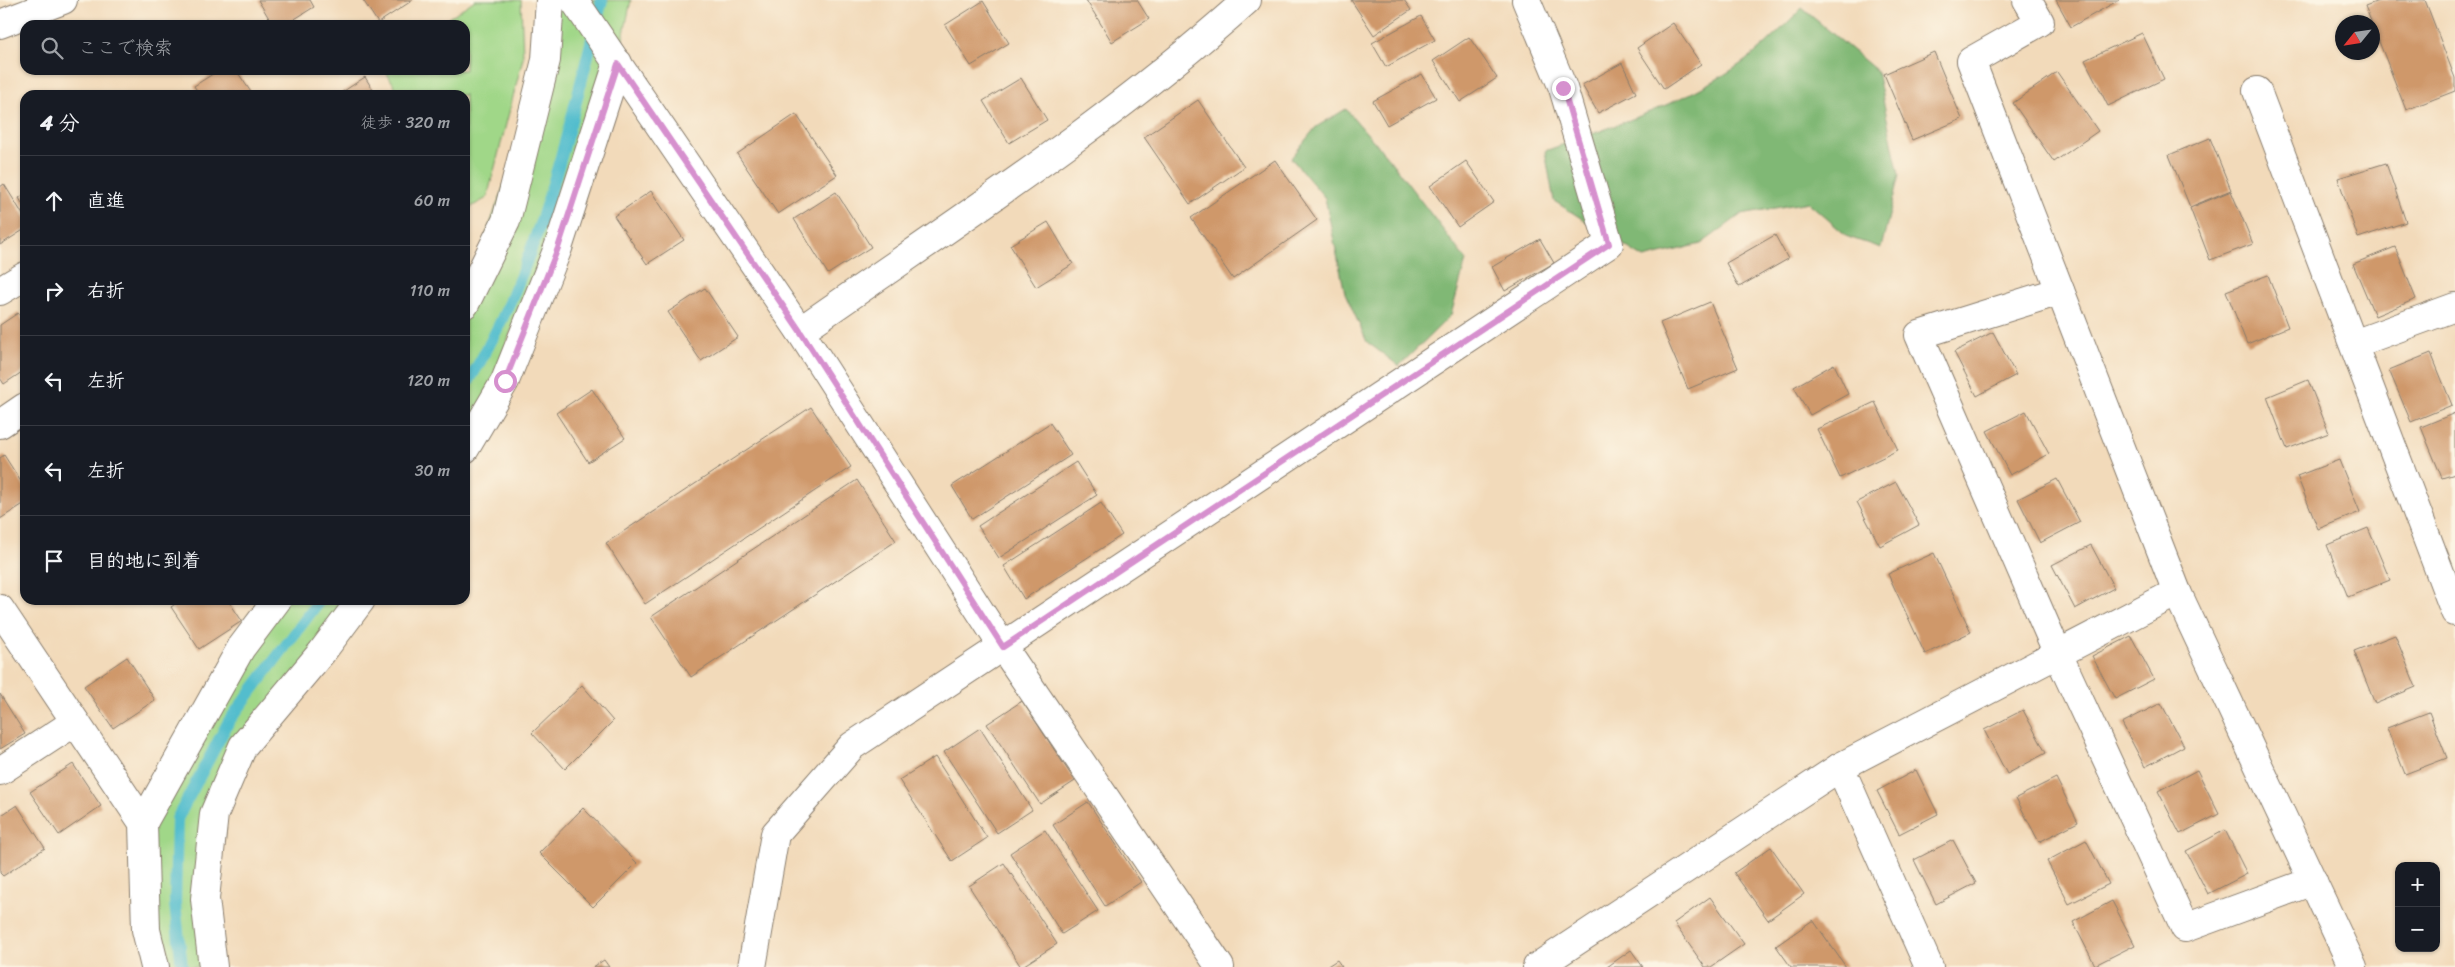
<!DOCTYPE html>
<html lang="ja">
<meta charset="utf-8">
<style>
body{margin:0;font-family:Sriracha,"Klee One",sans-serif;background:#242831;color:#f1f3f6}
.controls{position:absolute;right:15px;bottom:15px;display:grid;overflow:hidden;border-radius:10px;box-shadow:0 1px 4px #0004}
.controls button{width:45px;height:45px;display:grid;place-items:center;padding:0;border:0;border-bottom:1px solid #363941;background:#171b24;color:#f1f3f6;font:25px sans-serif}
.compass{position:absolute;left:2335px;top:15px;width:45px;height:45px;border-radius:50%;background:#171b24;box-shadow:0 1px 4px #0004;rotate:240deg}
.stop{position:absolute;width:15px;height:15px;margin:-11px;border:4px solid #d690ce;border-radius:50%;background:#fff}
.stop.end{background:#d690ce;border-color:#fff;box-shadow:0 1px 5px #0008}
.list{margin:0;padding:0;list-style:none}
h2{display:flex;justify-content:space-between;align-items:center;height:65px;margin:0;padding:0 20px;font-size:21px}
h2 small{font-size:16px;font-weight:400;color:#9ea1a6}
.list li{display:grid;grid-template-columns:32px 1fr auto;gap:15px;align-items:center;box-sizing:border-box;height:90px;padding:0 20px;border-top:1px solid #363941}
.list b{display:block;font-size:19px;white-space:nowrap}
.list em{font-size:16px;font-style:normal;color:#9ea1a6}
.icon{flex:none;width:28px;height:28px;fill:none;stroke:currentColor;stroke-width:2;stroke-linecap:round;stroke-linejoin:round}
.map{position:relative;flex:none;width:2455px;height:967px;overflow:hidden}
.search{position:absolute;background:#171b24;box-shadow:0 1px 4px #0004;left:20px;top:20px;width:450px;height:55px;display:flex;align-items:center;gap:12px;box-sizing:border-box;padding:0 18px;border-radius:15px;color:#9ea1a6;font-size:19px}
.panel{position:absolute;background:#171b24;box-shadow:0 1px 4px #0004;left:20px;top:90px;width:450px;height:515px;border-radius:15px}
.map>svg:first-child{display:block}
.green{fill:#a0d788;stroke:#5e7a52}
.forest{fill:#80b874;stroke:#4e6a48}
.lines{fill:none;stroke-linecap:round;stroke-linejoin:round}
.stream{stroke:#52bdcd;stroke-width:12}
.building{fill:#cf986b}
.minor-casing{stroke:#877b6b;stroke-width:30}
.tertiary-casing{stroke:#877b6b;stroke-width:30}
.secondary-casing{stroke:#877b6b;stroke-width:30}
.minor{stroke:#fff;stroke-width:28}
.tertiary{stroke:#fff;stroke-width:28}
.secondary{stroke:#fff;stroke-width:28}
.route{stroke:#d690ce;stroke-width:6}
</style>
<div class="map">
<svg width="2455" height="967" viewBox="0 0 2455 967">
<rect width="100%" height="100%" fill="#fcf5e5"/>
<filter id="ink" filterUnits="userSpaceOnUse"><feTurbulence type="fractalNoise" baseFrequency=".02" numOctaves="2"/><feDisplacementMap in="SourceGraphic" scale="10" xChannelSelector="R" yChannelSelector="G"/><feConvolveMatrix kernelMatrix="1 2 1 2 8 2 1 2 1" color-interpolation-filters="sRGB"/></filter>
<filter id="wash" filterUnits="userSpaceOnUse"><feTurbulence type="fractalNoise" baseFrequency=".0096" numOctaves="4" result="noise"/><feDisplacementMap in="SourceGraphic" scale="20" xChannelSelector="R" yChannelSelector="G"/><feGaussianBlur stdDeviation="1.12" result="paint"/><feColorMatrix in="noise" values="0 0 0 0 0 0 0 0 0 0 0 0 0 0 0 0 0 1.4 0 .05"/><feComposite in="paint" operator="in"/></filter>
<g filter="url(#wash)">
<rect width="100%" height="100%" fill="#f2daba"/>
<g class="green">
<polygon points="475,0 521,0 523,58 487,198 469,208 465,201 465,95 400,95 385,70 465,70 465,25 438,25"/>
<polygon points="550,0 631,0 618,63 465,447 465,294 537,93"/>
<polygon points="276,600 355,600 214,814 218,967 158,967 143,823"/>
</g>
<g class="forest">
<path d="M1802,8l75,63 22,104 -18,73 -33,-11 -40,-35 -66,12 -41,30 -57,14 -90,-57 -9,-50c68,-25 154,-52 210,-98 17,-14 32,-30 47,-45z"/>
<polygon points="1346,109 1389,159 1466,260 1451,315 1399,366 1367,342 1345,293 1325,198 1291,158 1316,127"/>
</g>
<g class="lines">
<g class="stream">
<path d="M465,387c73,-116 103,-255 137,-387"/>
<polyline points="182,967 175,904 177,819 229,721 320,600"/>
</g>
</g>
<g id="blocks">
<g class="building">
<polygon points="258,0 310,0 314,7 285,25 273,25"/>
<polygon points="363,0 413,0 378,23"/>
<polygon points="1086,0 1137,0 1149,19 1112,42"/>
<polygon points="1351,0 1404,0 1411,10 1374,35"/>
<polygon points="2056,0 2119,0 2071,27"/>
<polygon points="2381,0 2425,0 2455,78 2455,91 2406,110 2365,6"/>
<polygon points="983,1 1009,43 971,66 945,25"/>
<polygon points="1421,16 1435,40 1386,67 1372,43"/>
<polygon points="1673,23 1701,64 1664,89 1637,48"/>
<polygon points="2142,33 2164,79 2108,106 2085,60"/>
<polygon points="1469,37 1497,78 1460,102 1433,61"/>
<polygon points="1934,52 1962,119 1912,140 1884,74"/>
<polygon points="1622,63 1636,93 1598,113 1582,85"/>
<polygon points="219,70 236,70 253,95 200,95 194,86"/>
<polygon points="2057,72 2098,131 2054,162 2013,103"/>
<polygon points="1422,74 1436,98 1387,125 1373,101"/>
<polygon points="365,77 376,95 338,95"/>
<polygon points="1021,78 1047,120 1009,143 983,101"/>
<polygon points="1198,100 1244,167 1190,204 1144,137"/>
<polygon points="796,114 837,175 778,214 737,154"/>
<polygon points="2210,138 2231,190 2190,207 2169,155"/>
<polygon points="1275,160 1317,220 1233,279 1191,218"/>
<polygon points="1466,161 1494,202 1458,227 1430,186"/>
<polygon points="2386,163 2406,222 2358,238 2338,178"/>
<polygon points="4,184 25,218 25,229 0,245 0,187"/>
<polygon points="651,191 684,240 647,264 614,216"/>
<polygon points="2231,191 2253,244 2210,260 2190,208"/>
<polygon points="836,192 871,247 828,274 794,219"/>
<polygon points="25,194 25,208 19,198"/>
<polygon points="1048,222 1073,264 1036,287 1010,245"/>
<polygon points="1775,235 1788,259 1739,287 1726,263"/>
<polygon points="1540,239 1554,263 1505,291 1492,267"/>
<polygon points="2395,247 2416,299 2375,316 2353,264"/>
<polygon points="2268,275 2288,327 2247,344 2226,291"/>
<polygon points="705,288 738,337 701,361 668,312"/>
<polygon points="1710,302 1738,368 1688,389 1660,323"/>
<polygon points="18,313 25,323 25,370 4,384 0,378 0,325"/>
<polygon points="1993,332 2016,375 1977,396 1954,352"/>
<polygon points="2431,353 2452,405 2411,422 2389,370"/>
<polygon points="1834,364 1848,394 1810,415 1794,387"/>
<polygon points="2308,380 2329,433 2287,449 2267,397"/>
<polygon points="592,389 625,438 588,462 556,413"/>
<polygon points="1875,402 1898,450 1840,478 1817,429"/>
<polygon points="811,407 851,467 645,604 606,543"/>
<polygon points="2026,411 2049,454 2010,475 1987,431"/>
<polygon points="2455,413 2455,474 2442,478 2421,427"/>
<polygon points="1050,423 1071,455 972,519 952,486"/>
<polygon points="4,455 25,488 25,503 0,519 0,458"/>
<polygon points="2339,460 2360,512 2318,529 2297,476"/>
<polygon points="1076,462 1097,495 999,558 978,526"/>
<polygon points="2057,479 2080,522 2040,543 2018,499"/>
<polygon points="857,480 896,541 691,677 651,617"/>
<polygon points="1896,482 1919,525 1880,546 1857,502"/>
<polygon points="1101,503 1122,535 1024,599 1004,566"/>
<polygon points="2368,528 2390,580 2348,597 2327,545"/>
<polygon points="2091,545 2114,588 2075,609 2052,565"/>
<polygon points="1934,553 1971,632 1925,654 1888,574"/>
<polygon points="181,600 228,600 242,621 199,649 171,607"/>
<polygon points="2395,635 2416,687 2375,704 2354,651"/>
<polygon points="2131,636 2154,679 2115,699 2092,656"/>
<polygon points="127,657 155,700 113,728 84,686"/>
<polygon points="582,685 613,721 565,769 532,733"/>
<polygon points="0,694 25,734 0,749"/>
<polygon points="1022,701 1075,781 1040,804 987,724"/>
<polygon points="2161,703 2184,746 2145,767 2122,723"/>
<polygon points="2023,710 2046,753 2007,774 1984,730"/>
<polygon points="2429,712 2447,758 2405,774 2387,728"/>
<polygon points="980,728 1032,810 997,833 944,752"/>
<polygon points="935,757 987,838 952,861 899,780"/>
<polygon points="73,764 101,806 59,835 30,792"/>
<polygon points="1916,770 1938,814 1899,834 1877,791"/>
<polygon points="2197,770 2219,814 2180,834 2158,791"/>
<polygon points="2056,778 2078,822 2039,842 2016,798"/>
<polygon points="1088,802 1141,882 1105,906 1053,825"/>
<polygon points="17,805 45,848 3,876 0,873 0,816"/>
<polygon points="583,808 637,863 593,907 539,853"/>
<polygon points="1045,830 1098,911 1062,934 1010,853"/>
<polygon points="2225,830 2247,874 2208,894 2186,851"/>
<polygon points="1953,840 1976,883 1936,904 1914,860"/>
<polygon points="2086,840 2109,884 2069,904 2047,861"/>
<polygon points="1771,847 1804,894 1768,920 1734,873"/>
<polygon points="1004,863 1057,944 1021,967 969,886"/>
<polygon points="1710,897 1744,944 1711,967 1705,967 1674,923"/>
<polygon points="2112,901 2135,945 2095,965 2073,922"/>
<polygon points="1813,920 1846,967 1791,967 1776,946"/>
<polygon points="1631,950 1643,967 1607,967"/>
<polygon points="604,960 609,967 593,967"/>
<polygon points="1337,960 1342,967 1326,967"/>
</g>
</g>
</g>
<g filter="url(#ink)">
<use href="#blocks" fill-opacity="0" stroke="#877b6b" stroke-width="1"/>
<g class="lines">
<defs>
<g id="minor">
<polyline points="2027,0 2040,22 1971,61 2177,592 2353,967"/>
<polyline points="2257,91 2455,612"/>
<polyline points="0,291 25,276"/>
<polyline points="2060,291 1919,335 2058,654 2185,928 2313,881"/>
<polyline points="465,304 506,221 546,60 550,0"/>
<path d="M800,331c151,-106 309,-207 447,-331"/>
<polyline points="2354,344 2455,307"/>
<polyline points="0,424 25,407"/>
<polyline points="465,449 505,381 558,248 618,63"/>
<polyline points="0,609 143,823 146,930 155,967"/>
<polyline points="1840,767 1929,967"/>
<polyline points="0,771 75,722"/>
<polyline points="143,823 241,648 277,600"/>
<polyline points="213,967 205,899 214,814 243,746 322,652 361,600"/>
<polyline points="752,967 775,834 852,746 1609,244 1563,88 1526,0"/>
<polyline points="1537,967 1840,767 2177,592"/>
</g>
<polyline id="tertiary" points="574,0 800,331 1003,647 1220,967"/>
<polyline id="secondary" points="0,24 63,0"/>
</defs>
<use href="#minor" class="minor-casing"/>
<use href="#tertiary" class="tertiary-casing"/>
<use href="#secondary" class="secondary-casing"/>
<use href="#minor" class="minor"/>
<use href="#tertiary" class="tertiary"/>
<use href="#secondary" class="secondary"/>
</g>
</g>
<g class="lines" filter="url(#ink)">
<polyline class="route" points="505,381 558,248 618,64 800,331 1003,647 1609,244 1563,88"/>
</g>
</svg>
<div class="controls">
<button>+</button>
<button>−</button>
</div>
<svg class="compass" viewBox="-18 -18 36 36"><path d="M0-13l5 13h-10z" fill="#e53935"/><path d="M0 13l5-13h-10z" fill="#9ea1a6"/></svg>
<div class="stop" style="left:505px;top:381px"></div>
<div class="stop end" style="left:1563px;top:88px"></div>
<div class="search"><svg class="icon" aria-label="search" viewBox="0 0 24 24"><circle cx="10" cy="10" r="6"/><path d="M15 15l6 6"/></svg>ここで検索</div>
<section class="panel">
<h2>4 分<small>徒歩 · 320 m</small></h2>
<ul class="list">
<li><svg class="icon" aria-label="ahead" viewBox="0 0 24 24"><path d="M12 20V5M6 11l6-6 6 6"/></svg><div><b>直進</b></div><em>60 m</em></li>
<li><svg class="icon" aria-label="right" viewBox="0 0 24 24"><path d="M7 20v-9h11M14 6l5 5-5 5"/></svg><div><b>右折</b></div><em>110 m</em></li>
<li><svg class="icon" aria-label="left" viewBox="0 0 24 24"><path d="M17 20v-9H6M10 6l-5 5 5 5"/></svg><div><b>左折</b></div><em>120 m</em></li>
<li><svg class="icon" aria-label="left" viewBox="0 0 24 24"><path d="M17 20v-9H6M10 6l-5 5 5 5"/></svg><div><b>左折</b></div><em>30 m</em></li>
<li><svg class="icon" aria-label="arrive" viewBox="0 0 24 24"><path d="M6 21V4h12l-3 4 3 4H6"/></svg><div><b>目的地に到着</b></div></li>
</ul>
</section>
</div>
